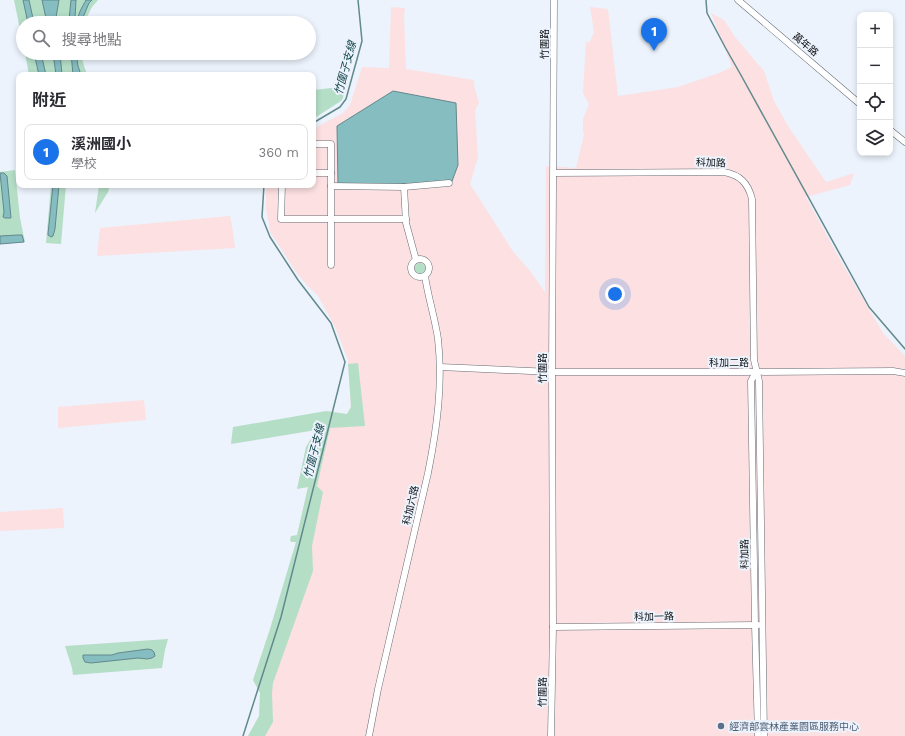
<!DOCTYPE html>
<html lang="zh-TW">
<meta charset="utf-8">
<style>
body{margin:0;font-family:"Work Sans","Noto Sans TC",sans-serif;background:#f7f7f7;color:#2b2b33}
.controls{position:absolute;right:12px;top:12px;display:grid;overflow:hidden;border-radius:8px;box-shadow:0 2px 6px #0003}
.controls button{width:36px;height:36px;display:grid;place-items:center;padding:0;border:0;border-bottom:1px solid #e1e1e2;background:#fff;color:#2b2b33;font:20px sans-serif}
.you{position:absolute;left:615px;top:294px;width:14px;height:14px;margin:-10px;border:3px solid #fff;border-radius:50%;background:#1a73e8;box-shadow:0 0 0 6px #1a73e833}
.badge{display:grid;place-items:center;width:26px;height:26px;border-radius:50%;background:#1a73e8;color:#fff;font-size:13px;font-weight:700}
.pin{position:absolute;translate:-50% -33px;filter:drop-shadow(0 1px 2px #0008)}
.pin::after{content:'';position:absolute;top:21px;width:14px;height:12px;background:inherit;clip-path:polygon(0 0,100% 0,50% 100%)}
.list{margin:0;padding:0;list-style:none}
h2{display:flex;justify-content:space-between;align-items:center;height:52px;margin:0;padding:0 16px;font-size:17px}
h2 small{font-size:13px;font-weight:400;color:#7c7c81}
.list li{display:grid;grid-template-columns:26px 1fr auto;gap:12px;align-items:center;box-sizing:border-box;height:56px;margin:0 8px 8px;padding:0 8px;border:1px solid #e1e1e2;border-radius:8px}
.list b{display:block;font-size:15px;white-space:nowrap}
.list p{margin:0;font-size:13px;white-space:nowrap;color:#7c7c81}
.list em{font-size:13px;font-style:normal;color:#7c7c81}
.icon{flex:none;width:22px;height:22px;fill:none;stroke:currentColor;stroke-width:2;stroke-linecap:round;stroke-linejoin:round}
.map{position:relative;flex:none;width:905px;height:736px;overflow:hidden}
.search{position:absolute;background:#fff;box-shadow:0 2px 6px #0003;left:16px;top:16px;width:300px;height:44px;display:flex;align-items:center;gap:10px;box-sizing:border-box;padding:0 14px;border-radius:22px;color:#7c7c81;font-size:15px}
.panel{position:absolute;background:#fff;box-shadow:0 2px 6px #0003;left:16px;top:72px;width:300px;height:116px;border-radius:8px}
.map>svg:first-child{display:block}
.industrial{fill:#fce0e2}
.green{fill:#b5dec7}
.water{fill:#85bdc1;stroke:#62898d}
.lines{fill:none;stroke-linecap:round;stroke-linejoin:round}
.stream{stroke:#62898d;stroke-width:1.5}
.minor-casing{stroke:#656b73;stroke-width:7}
.minor{stroke:#fff;stroke-width:6}
.service-dot{fill:#5c6f8a;stroke:#ecf3fc;stroke-width:1.5}
.labels{text-anchor:middle;stroke-width:4;stroke-linejoin:round;paint-order:stroke}
.street-label{font-size:10px;fill:#0f1114;stroke:#ecf3fc}
.service-label{font-size:10px;fill:#4e5e75;stroke:#ecf3fc;text-anchor:start}
.water-label{font-size:11px;font-style:italic;fill:#13464a;stroke:#ecf3fc}
</style>
<div class="map">
<svg width="905" height="736" viewBox="0 0 905 736">
<rect width="100%" height="100%" fill="#ecf3fc"/>
<g class="industrial">
<polygon points="391,7 405,8 404,15 406,69 474,80 474,85 479,103 475,110 478,157 470,184 512,250 530,271 545,292 546,166 576,168 584,134 583,131 583,119 589,104 583,93 586,41 589,43 594,32 590,7 608,9 618,96 678,87 719,73 732,67 711,13 724,20 735,37 764,71 774,101 788,126 826,182 854,173 850,185 806,197 842,263 883,333 905,356 905,736 248,736 259,716 260,693 253,680 265,645 292,558 308,487 297,489 306,447 326,411 347,414 351,407 348,360 335,327 318,296 307,285 298,275 270,232 269,224 266,210 266,185 313,185 313,129 343,113 350,105 362,67 389,68"/>
<polygon points="230,216 233,232 235,248 97,256 100,228"/>
<polygon points="144,400 146,420 58,428 58,407"/>
<polygon points="63,508 64,528 0,531 0,512"/>
</g>
<g class="green">
<polygon points="14,0 98,0 92,7 84,23 23,23 23,44"/>
<polygon points="25,53 80,53 87,75 29,75"/>
<polygon points="341,87 345,88 343,98 341,101 313,119 313,90"/>
<polygon points="15,170 20,218 25,242 0,244 0,172"/>
<polygon points="51,185 66,185 61,244 46,243"/>
<polygon points="99,185 110,185 108,192 95,213"/>
<circle cx="420" cy="269" r="6"/>
<polygon points="358,363 365,426 330,428 317,486 323,492 312,546 313,571 273,683 272,693 273,722 265,736 248,736 259,716 260,693 253,680 270,629 296,542 292,542 290,541 291,536 297,535 308,487 297,489 306,447 316,430 231,444 233,427 326,411 347,414 351,407 348,364"/>
<polygon points="168,639 165,650 162,668 73,675 72,668 65,646"/>
</g>
<g class="water">
<polygon points="23,0 29,0 34,23 28,23"/>
<polygon points="42,0 59,0 55,23 47,23"/>
<polygon points="71,0 76,0 75,18 74,20 71,22 69,20"/>
<path d="M86,0h6l-3,3 -8,19 -3,1c-2,-7 5,-17 8,-23z"/>
<polygon points="34,53 41,53 46,75 39,75"/>
<polygon points="53,53 60,53 62,75 56,75"/>
<polygon points="71,53 76,53 78,66 81,75 73,75"/>
<polygon points="393,91 456,103 458,165 451,184 338,185 337,126"/>
<polygon points="0,173 4,173 7,176 11,218 5,218 3,217 4,212"/>
<polygon points="53,185 59,185 55,229 53,236 51,237 48,235 48,234"/>
<polygon points="18,235 22,235 24,242 0,244 0,236"/>
<polygon points="148,649 152,650 154,652 155,656 152,658 147,659 138,658 91,663 85,662 83,658 83,655 112,655 118,653"/>
</g>
<g class="lines">
<g class="stream">
<polyline points="706,0 707,13 725,47 742,77 869,307 905,349"/>
<polyline points="313,123 340,107 346,99 362,41 358,0"/>
<polyline points="243,736 281,617 345,362 331,323 298,280 270,237 262,217 264,185"/>
</g>
<defs>
<g id="minor">
<polyline points="738,0 860,104"/>
<polyline points="890,130 905,142"/>
<polyline points="313,144 331,144 331,265"/>
<polyline points="313,173 331,173"/>
<path d="M554,173l170,-1c16,3 24,11 28,27l2,161 5,21 5,355"/>
<polyline points="282,185 281,219 406,219"/>
<polyline points="331,186 404,187 449,183"/>
<polyline points="404,187 406,223 416,260"/>
<circle cx="420" cy="268" r="9"/>
<polyline points="440,367 552,372 744,372 893,371 905,373"/>
<polyline points="756,372 751,381 755,625 758,736"/>
<polyline points="553,627 758,625"/>
<path d="M369,736l9,-47 50,-216c9,-45 15,-89 10,-134 -3,-21 -10,-42 -13,-63"/>
<polyline points="551,736 553,627 552,372 554,0"/>
</g>
</defs>
<use href="#minor" class="minor-casing"/>
<use href="#minor" class="minor"/>
</g>
<circle class="service-dot" cx="721" cy="726" r="4"/>
<g class="labels">
<g class="street-label">
<text transform="translate(544 44) rotate(-90)" y="4">竹圍路</text>
<text transform="translate(806 44) rotate(40)" y="4">萬年路</text>
<text transform="translate(711 162) rotate(2)" y="4">科加路</text>
<text x="729" y="366">科加二路</text>
<text transform="translate(542 368) rotate(-90)" y="4">竹圍路</text>
<text transform="translate(410 505) rotate(-77)" y="4">科加六路</text>
<text transform="translate(744 554) rotate(-91)" y="4">科加路</text>
<text transform="translate(654 616) rotate(-1)" y="4">科加一路</text>
<text transform="translate(542 692) rotate(-89)" y="4">竹圍路</text>
</g>
<g class="service-label">
<text x="729" y="730">經濟部雲林產業園區服務中心</text>
</g>
<g class="water-label">
<text transform="translate(345 68) rotate(-75)" y="4">竹圍子支線</text>
<text transform="translate(314 451) rotate(-76)" y="4">竹圍子支線</text>
</g>
</g>
</svg>
<div class="controls">
<button>+</button>
<button>−</button>
<button><svg class="icon" aria-label="locate" viewBox="0 0 24 24"><circle cx="12" cy="12" r="6"/><path d="M12 2v4M12 18v4M2 12h4M18 12h4"/></svg></button>
<button><svg class="icon" aria-label="layers" viewBox="0 0 24 24"><path d="M12 4l9 5-9 5-9-5zM3 14l9 5 9-5"/></svg></button>
</div>
<div class="you"></div>
<div class="pin badge" style="left:654px;top:51px">1</div>
<div class="search"><svg class="icon" aria-label="search" viewBox="0 0 24 24"><circle cx="10" cy="10" r="6"/><path d="M15 15l6 6"/></svg>搜尋地點</div>
<section class="panel">
<h2>附近<small></small></h2>
<ul class="list">
<li><span class="badge">1</span><div><b>溪洲國小</b><p>學校</p></div><em>360 m</em></li>
</ul>
</section>
</div>
